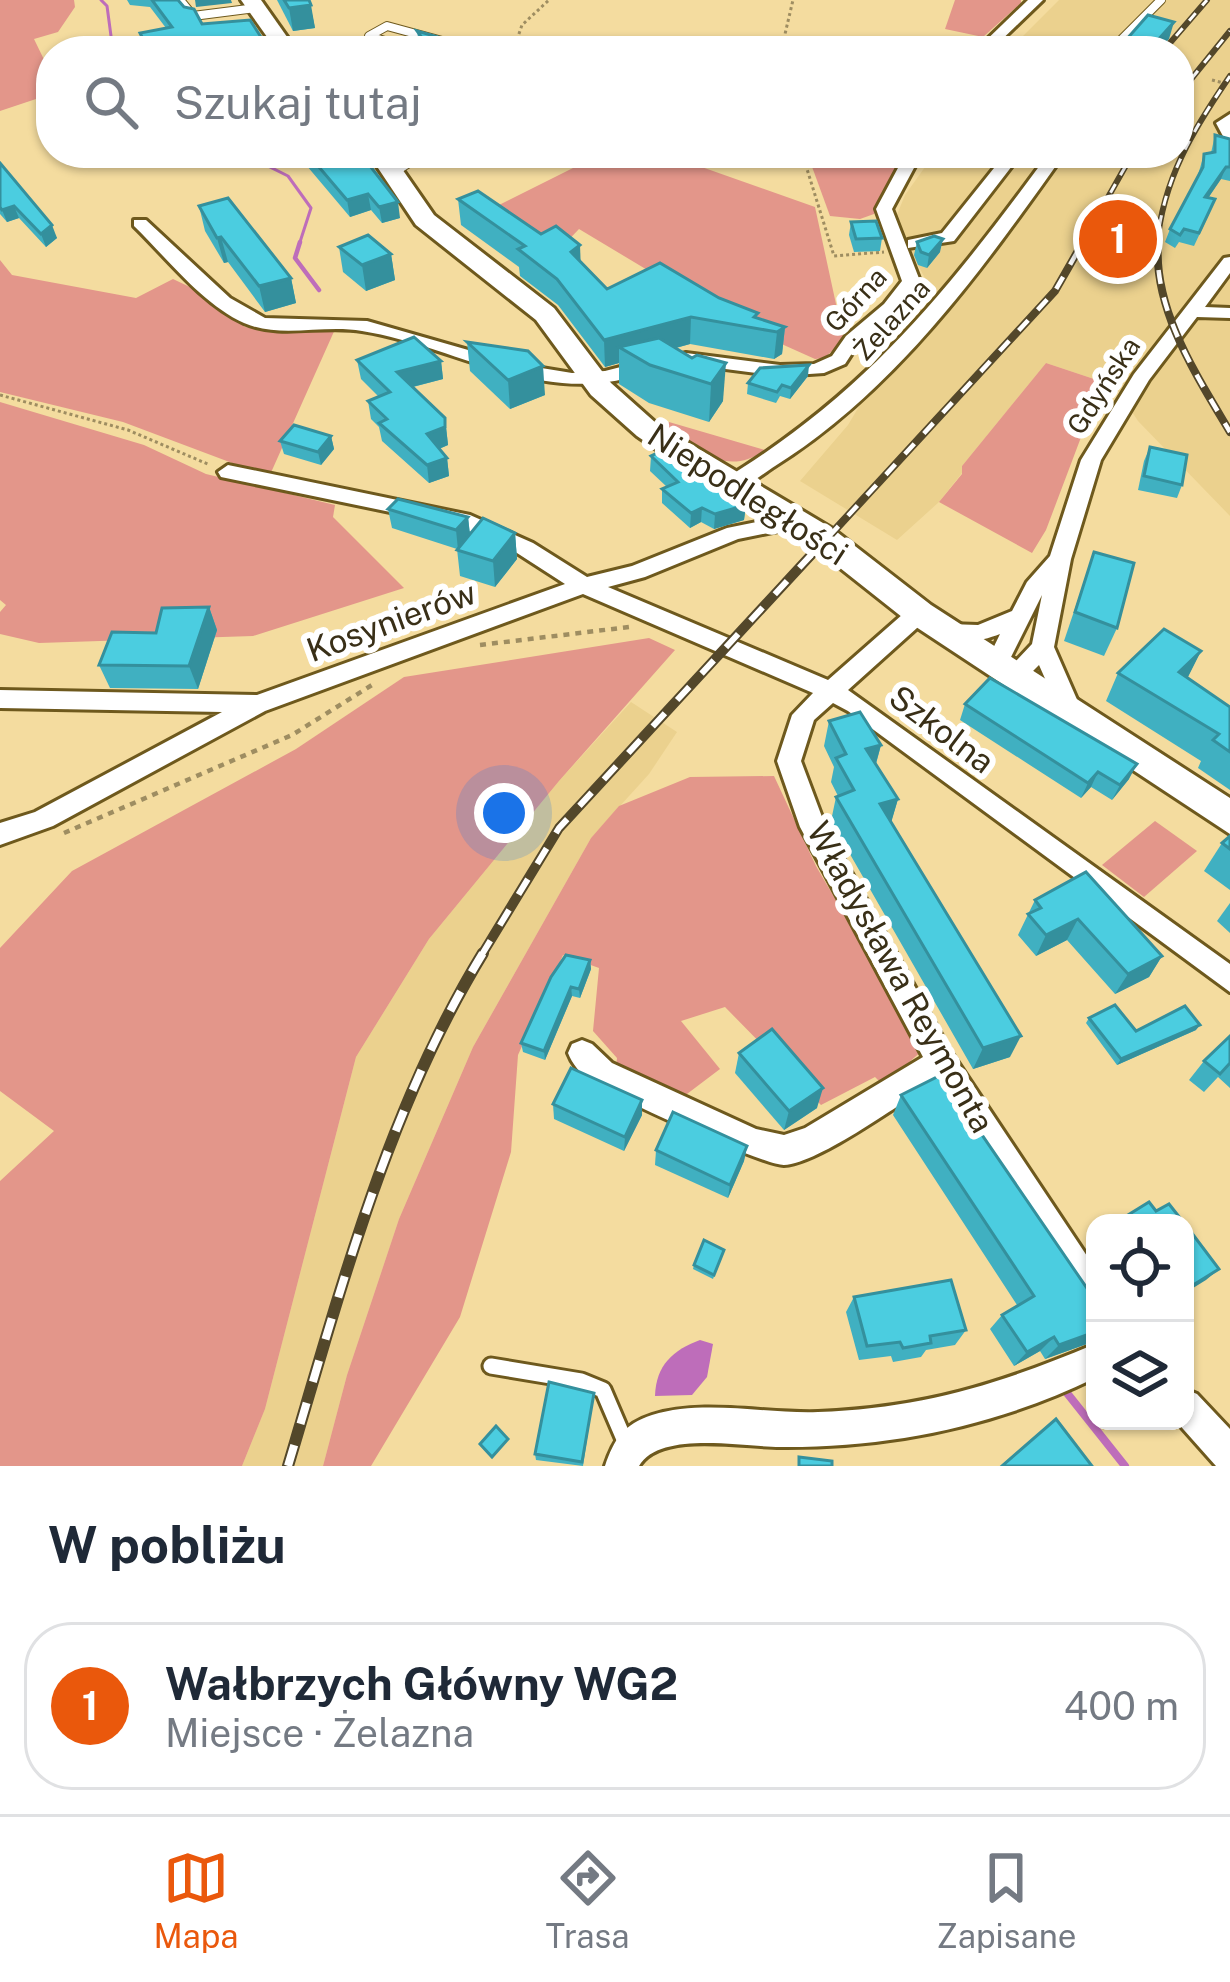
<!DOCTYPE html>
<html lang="pl">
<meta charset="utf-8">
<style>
body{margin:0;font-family:"Public Sans",sans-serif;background:#f6f6f7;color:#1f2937}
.controls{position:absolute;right:36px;bottom:36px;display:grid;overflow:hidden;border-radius:24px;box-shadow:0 3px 9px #0004}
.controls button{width:108px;height:108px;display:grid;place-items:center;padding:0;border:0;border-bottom:3px solid #e0e1e3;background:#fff;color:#1f2937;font:60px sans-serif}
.you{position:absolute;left:504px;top:813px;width:42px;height:42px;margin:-30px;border:9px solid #fff;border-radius:50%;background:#1a73e8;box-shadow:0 0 0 18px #1a73e833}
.badge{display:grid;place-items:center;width:78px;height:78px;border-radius:50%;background:#ea580c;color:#fff;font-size:39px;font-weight:700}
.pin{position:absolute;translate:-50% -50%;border:6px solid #fff;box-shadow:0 3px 12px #0006}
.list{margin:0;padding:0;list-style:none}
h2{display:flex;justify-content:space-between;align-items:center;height:156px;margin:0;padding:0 48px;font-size:51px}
h2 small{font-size:39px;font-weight:400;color:#747a83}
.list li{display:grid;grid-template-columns:78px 1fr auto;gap:36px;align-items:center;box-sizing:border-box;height:168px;margin:0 24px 24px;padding:0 24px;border:3px solid #e0e1e3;border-radius:48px}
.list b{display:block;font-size:45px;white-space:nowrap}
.list p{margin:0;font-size:39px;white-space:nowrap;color:#747a83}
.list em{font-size:39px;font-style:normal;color:#747a83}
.icon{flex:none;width:66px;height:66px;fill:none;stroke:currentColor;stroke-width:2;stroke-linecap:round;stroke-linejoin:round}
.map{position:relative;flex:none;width:1230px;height:1466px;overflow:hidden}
.search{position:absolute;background:#fff;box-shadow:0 3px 9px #0004;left:36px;right:36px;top:36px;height:132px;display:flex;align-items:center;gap:30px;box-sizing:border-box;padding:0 42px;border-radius:48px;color:#747a83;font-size:45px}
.sheet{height:348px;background:#fff}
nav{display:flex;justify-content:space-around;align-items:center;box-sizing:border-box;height:168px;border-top:3px solid #e0e1e3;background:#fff;font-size:33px;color:#747a83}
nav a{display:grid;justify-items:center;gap:6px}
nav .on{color:#ea580c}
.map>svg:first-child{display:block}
.built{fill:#ebd18e}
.green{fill:#e3968a}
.water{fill:#be6dba}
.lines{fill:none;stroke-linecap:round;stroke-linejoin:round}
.stream-far2{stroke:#be6dba;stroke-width:3}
.stream-far1{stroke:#be6dba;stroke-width:4.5}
.stream{stroke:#be6dba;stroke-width:8}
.lane-far1-casing{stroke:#6e591d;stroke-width:10}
.lane-casing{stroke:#6e591d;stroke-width:21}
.street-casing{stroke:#6e591d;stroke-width:6}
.secondary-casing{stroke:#6e591d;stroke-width:6}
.path-far1{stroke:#9e8d61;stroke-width:3;stroke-dasharray:3 3;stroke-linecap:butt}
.path{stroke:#9e8d61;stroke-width:4.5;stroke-dasharray:6 6;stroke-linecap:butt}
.lane-far1{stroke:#fff;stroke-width:8}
.lane{stroke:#fff;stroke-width:15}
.street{fill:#fff;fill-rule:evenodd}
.secondary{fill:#fff;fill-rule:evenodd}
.rail-far3-casing{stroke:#53472a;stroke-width:6}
.rail-far2-casing{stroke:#53472a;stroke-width:8}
.rail-far1-casing{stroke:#53472a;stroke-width:10}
.rail-casing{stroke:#53472a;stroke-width:12}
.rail-far3{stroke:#fff;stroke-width:3;stroke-dasharray:10;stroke-linecap:butt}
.rail-far2{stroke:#fff;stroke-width:4.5;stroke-dasharray:14;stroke-linecap:butt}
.rail-far1{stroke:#fff;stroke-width:6;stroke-dasharray:18;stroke-linecap:butt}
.rail{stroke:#fff;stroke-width:8;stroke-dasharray:22;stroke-linecap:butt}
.wall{fill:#40b0c1}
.shaded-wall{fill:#34909d}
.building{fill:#4bcde0;stroke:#34909d;stroke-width:3}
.labels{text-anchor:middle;stroke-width:12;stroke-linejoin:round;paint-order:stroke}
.far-street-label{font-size:27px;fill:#392f17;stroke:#fff}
.street-label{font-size:33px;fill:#392f17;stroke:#fff}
</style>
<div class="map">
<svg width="1230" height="1466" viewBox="0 0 1230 1466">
<rect width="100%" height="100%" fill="#f4dc9f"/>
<g class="built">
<polygon points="1059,0 1230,0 1230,516 1138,421 1115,386 1046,363 962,466 962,473 939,502 897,540 800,481 848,425 930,287 894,222 905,195 935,153 1179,153 1179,51 1008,51"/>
<polygon points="631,702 677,732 649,774 591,838 473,1047 399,1219 347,1375 323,1466 242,1466 265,1409 356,1057 429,939 559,781"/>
</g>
<g class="green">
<polygon points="0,0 74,0 75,7 58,32 34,39 51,74 51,94 0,111"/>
<polygon points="955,0 1021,0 1021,3 983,37 945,29"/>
<polygon points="603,153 662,153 815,207 844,341 824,358 815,359 739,325 579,229 557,252 493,208"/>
<polygon points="807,153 905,153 874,214 860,219 830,216"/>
<polygon points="0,260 12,275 136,298 173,279 215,299 245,327 278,331 336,327 269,477 123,422 0,392"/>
<polygon points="1046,363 1115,386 1083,432 1046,530 1032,553 939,502 962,474 962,466"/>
<polygon points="0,402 144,445 206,474 335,505 333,517 404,588 253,636 39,643 0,634 0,612 6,605 0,600"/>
<path d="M669,422l96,28c-39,28 -68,-1 -102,-24z"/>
<polygon points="649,638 675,650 559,781 429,939 356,1057 265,1409 242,1466 0,1466 0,1181 54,1131 0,1091 0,948 72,871 296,749 404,677"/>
<polygon points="774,776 816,866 923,1050 883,1085 875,1077 821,1105 725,1007 681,1021 720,1069 683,1097 616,1068 617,1058 593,1031 599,968 563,955 518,1055 511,1152 460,1317 371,1466 323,1466 347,1375 399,1219 473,1047 591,838 619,806 690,777"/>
<polygon points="1155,821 1197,851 1144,897 1102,865"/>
</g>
<path class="water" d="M700,1340l13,4 -6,33 -15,18 -37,1c1,-31 18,-46 45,-56z"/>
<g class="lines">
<g class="stream-far2">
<polyline points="101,0 107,6 113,51"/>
<polyline points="242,153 288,176 311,208 299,245"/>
</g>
<polyline class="stream-far1" points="300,242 295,258 319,290"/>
<polyline class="stream" points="1063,1388 1125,1466"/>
<defs>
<g id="lane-far1">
<polyline points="180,0 193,16 256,8"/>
<polyline points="416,51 369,36 387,26 479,51"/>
<polyline points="1110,51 1161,0"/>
<polyline points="391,174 425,153"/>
</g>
<polyline id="lane" points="491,1366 581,1381 603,1390 627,1446"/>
<g id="street">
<polygon points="1028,0 1043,0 990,51 975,51"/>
<polygon points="1230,114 1230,142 1225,140 1216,123"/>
<polygon points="906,153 922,153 892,209 920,281 904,304 858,344 845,364 824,373 780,376 679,363 679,355 686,353 780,365 814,364 832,356 846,336 884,304 902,281 876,209"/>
<polygon points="1006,153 1022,153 954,241 908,248 908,240 942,233"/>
<path d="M1049,153h16c-83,117 -170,239 -293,315 -15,10 -31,25 -49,22v-10c146,-89 226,-191 326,-327z"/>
<path d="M134,220h12l84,78 35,20 102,3 150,43 55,9 33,-2 47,-12 9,6c-9,7 -21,9 -33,13 -94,24 -177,-33 -266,-47 -39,-7 -81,8 -118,-8 -42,-19 -77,-65 -110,-97z"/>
<path d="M1230,257v16l-25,34 25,1v10l-33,-1 -48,63 -48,80 -30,99 -17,88 28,64 -12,9 -8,-3 -23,-52 -16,16 -8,3 -12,-9 29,-31 10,-49 -37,74h-16l-3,-6 14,-29c-18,7 -48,14 -62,-2l11,-8 29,1 34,-14 15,-29 23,-26 31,-96 53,-86 90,-116z"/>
<path d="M228,465l242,50 63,28 54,34 45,-11 95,-38 64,-13 7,2 3,5 -3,5 -60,12 -93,38 -37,10 220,93 83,-73h16l3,6 -3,6 -79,71 382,274v28l-382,-281 -15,-8 -19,17 -13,41 24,64 126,227 144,216v45l-11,-5 -147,-227c-34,20 -117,82 -153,84 -19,1 -175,-70 -194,-84 -9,-7 -18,-17 -22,-28l4,-9 10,-4 10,4 20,19 144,66 28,6 21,-7 118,-71 -123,-230 -23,-66 15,-46 21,-22 -230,-99 -318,117 -212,115 -53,19v-22l35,-11 187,-100 -222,-4v-18l257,5 308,-111 -48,-31 -59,-27 -237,-49 -3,-5z"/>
<path d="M1095,1344v34c-99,48 -206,70 -315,69 -37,0 -120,-17 -141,19h-34c9,-27 19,-42 47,-51 51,-16 114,-1 166,-3 105,-4 182,-28 277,-68z"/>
<polygon points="1185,1389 1197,1394 1230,1429 1230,1466 1216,1466 1176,1421 1185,1421"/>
</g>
<g id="secondary">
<polygon points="241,0 261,0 297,51 277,51"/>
<polygon points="368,153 391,153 434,215 554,308 611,383 657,424 833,529 931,605 1230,798 1230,834 907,621 811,545 719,492 637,436 591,395 536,320 416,225"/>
</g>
</defs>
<use href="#lane-far1" class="lane-far1-casing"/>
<use href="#lane" class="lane-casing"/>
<use href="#street" class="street-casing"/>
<use href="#secondary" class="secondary-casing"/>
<g class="path-far1">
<polyline points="513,51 522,25 549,0"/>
<polyline points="781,51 793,0"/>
<polyline points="1212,80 1227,84"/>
<polyline points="802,153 834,256 884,252"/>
<polyline points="0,395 128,430 210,465"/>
</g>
<g class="path">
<polyline points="480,645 629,627"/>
<polyline points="64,833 292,735 372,685"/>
</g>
<use href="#lane-far1" class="lane-far1"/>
<use href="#lane" class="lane"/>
<use href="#street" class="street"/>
<use href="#secondary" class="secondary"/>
<defs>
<g id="rail-far3">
<polyline points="1163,51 1207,0"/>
<polyline points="1179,94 1230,31"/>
<polyline points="1081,245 1133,153"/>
<path d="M1157,245c6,-66 36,-115 73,-169"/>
</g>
<g id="rail-far2">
<path d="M1158,242c-5,68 39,134 72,190"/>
<polyline points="810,557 1055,291 1083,242"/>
</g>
<polyline id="rail-far1" points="481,956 559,828 812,554"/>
<path id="rail" d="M288,1466c52,-174 99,-356 195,-513"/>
</defs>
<use href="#rail-far3" class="rail-far3-casing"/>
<use href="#rail-far2" class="rail-far2-casing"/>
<use href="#rail-far1" class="rail-far1-casing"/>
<use href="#rail" class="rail-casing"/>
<use href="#rail-far3" class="rail-far3"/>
<use href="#rail-far2" class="rail-far2"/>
<use href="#rail-far1" class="rail-far1"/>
<use href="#rail" class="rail"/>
</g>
<g class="wall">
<polygon points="127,0 178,0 202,24 143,45 140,33 166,28 150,7 130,5"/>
<polygon points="277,0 309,0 315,28 293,31"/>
<polygon points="417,31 440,49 436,51 386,51 385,43 418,47 419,44"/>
<polygon points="1215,135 1230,139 1230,181 1221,179 1208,198 1210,212 1194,246 1179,242 1175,248 1165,242 1170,229 1198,175 1204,154 1211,153"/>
<polygon points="296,153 360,153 400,218 382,223 371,210 350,217"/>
<polygon points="0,163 57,238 46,247 19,218 7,222 0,214"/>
<polygon points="458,199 581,262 607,289 719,298 757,318 785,327 782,354 774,359 690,344 676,348 692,358 723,401 709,422 649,403 619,384 619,363 605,367 558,305 520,276 519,267 461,225"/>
<polygon points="199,206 291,278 296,303 265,312 228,262 224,263 205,231"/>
<polygon points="851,222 882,238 880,251 854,252 849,235"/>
<polygon points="917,242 940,252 927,268 918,265 914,255"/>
<polygon points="339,247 391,254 395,280 366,291 343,272"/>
<polygon points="467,342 545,395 510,409 470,371"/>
<polygon points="357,360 441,361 443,379 413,387 445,418 448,445 439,449 447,458 449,476 429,483 382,441 379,427 371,419 368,401 379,397 361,379"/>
<polygon points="808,376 790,399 780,396 776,403 747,394 748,383"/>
<polygon points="331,436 334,449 321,465 284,454 280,441"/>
<polygon points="1150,447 1182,485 1177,498 1138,490 1144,461"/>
<polygon points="651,456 746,505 744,520 714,529 701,522 690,528 662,503 662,489 667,487 650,471"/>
<polygon points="388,509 468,517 470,534 515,533 517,559 495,587 460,576 457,549 392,528"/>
<polygon points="1094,552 1117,628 1104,656 1064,641"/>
<polygon points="209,607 217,630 198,689 110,688 99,665"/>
<polygon points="1201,651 1187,678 1230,707 1230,790 1198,768 1201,761 1106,701 1118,673"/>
<polygon points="965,704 1129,779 1112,800 1091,787 1081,798 960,720"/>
<polygon points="829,721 881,745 876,764 898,799 891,822 1010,1057 973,1069 831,821 836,797 838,796 831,782 834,767 824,746"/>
<polygon points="1230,836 1230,890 1204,871 1222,843"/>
<polygon points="1035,900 1162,956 1149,977 1115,994 1067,940 1036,956 1018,935"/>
<polygon points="1230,903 1230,933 1217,921"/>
<polygon points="590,960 591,969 580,998 572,996 545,1060 523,1052 521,1043"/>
<polygon points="1089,1018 1136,1031 1196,1030 1117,1065 1086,1023"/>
<polygon points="1230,1036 1230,1088 1218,1077 1204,1092 1189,1080 1204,1061"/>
<polygon points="739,1053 817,1108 784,1130 735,1073"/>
<polygon points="901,1095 1095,1341 1045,1359 1040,1351 1014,1366 990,1329 1002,1315 1017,1305 893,1115"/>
<polygon points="553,1104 642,1115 624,1151 554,1119"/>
<polygon points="747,1146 744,1161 728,1198 655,1165 656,1150"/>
<polygon points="1095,1236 1095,1261 1086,1246"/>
<polygon points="723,1254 713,1279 693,1269 694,1265"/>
<polygon points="854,1297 966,1330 955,1345 926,1350 921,1357 893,1362 891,1356 859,1360 846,1312"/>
<polygon points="594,1393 583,1466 536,1460 535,1454"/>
</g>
<g class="shaded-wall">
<polygon points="195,0 231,0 232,3 196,7"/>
<polygon points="311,5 315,28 293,31 289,8"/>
<polygon points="1174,22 1169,39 1158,51 1148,51"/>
<polygon points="438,37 440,49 436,51 417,51"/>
<polygon points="1226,167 1221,179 1200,210 1205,197"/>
<polygon points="368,194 371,210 350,217 347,200"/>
<polygon points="398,202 400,218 382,223 379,207"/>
<polygon points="14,206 19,218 7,222 2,210"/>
<polygon points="52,225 57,238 46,247 41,234"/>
<polygon points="221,237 228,262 224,263 217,238"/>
<polygon points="943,239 940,252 927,268 929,255"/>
<polygon points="580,245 581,271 571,252"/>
<polygon points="391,254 395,280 366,291 362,265"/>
<polygon points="291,278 296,303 265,312 259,286"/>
<polygon points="691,317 690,344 638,358 619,347 619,363 605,367 604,340"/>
<polygon points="785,327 782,354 774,359 777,332"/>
<polygon points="441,361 443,379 400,390 397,372"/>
<polygon points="726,363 723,401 709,422 711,384"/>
<polygon points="809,365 808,376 790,399 791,388"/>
<polygon points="543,366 545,395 510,409 508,380"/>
<polygon points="445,418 448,445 429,453 427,434"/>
<polygon points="331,436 334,449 321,465 318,452"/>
<polygon points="447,458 449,476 429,483 427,465"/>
<polygon points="746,505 744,520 714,529 715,514"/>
<polygon points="702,508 701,522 690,528 691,513"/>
<polygon points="468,517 470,537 458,550 456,530"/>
<polygon points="515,533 517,559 495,587 493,561"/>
<polygon points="209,607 217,630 198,689 189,666"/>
<polygon points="1201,651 1187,679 1179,672"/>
<polygon points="881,745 874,770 866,749"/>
<polygon points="1137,764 1129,779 1112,800 1120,785"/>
<polygon points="1098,772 1091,787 1081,798 1088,783"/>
<polygon points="898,799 891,823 880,804"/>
<polygon points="1078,919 1067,940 1036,956 1046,935"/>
<polygon points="1162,956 1149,977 1115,994 1128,974"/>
<polygon points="590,960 591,969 580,998 579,989"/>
<polygon points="571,987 572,996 545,1060 544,1051"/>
<polygon points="1200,1025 1196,1030 1117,1065 1121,1059"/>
<polygon points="1021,1036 1010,1057 973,1069 983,1048"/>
<polygon points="823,1088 817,1108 784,1130 789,1111"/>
<polygon points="642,1100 642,1115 624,1151 625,1137"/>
<polygon points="747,1146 744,1161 728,1198 730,1185"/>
<polygon points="1219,1269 1206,1280 1185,1293 1185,1290"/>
<polygon points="1095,1332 1095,1341 1045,1359 1059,1345"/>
<polygon points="1054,1337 1040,1351 1014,1366 1027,1352"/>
</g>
<g class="building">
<polygon points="152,0 178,0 184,7 194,9 202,24 250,20 270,51 126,51 124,48 146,45 140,33 172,27"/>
<polygon points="284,0 309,0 311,5 289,8"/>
<polygon points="1148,15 1174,22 1148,51 1127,51 1118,49"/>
<polygon points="417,31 438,37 417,51 385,43 418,47 423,39"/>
<polygon points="1215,135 1230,139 1230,167 1226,167 1205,197 1215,199 1199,233 1184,229 1180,235 1170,229 1203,167 1204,154 1215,152"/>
<polygon points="307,153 360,153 398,202 379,207 368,194 347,200"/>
<polygon points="0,163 52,225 41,234 14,206 2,210 0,207"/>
<polygon points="478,191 541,234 556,226 580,245 571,252 607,289 660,263 719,298 758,313 754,317 785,327 777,332 691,317 604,340 557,279 518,249 525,246 458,199"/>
<polygon points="228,198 291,278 259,286 221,237 217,238 199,206"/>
<polygon points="876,221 882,238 856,239 851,222"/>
<polygon points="368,235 391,254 362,265 339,247"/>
<polygon points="934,236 943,239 929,255 921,252 917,242"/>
<polygon points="414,337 441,361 397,372 445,418 445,427 427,434 447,458 427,465 379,423 387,419 368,401 390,392 357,360"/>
<polygon points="659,338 692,358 697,355 726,363 711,384 650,365 619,347"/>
<polygon points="467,342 528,351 543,366 508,380"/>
<polygon points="809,365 791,388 782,385 777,392 748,383 760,368"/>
<polygon points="294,425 331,436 318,452 280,441"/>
<polygon points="1150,447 1187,455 1182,485 1144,476"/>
<polygon points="668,448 746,505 715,514 702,508 691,513 662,489 678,482 651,456"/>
<polygon points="398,499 468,517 456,530 388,509"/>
<polygon points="483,518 515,533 493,561 457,550"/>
<polygon points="1094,552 1134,563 1117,628 1075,612"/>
<polygon points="209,607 189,666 99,665 112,632 156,633 162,608"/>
<polygon points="1164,629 1201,651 1179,672 1230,707 1230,752 1213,740 1219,734 1118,673"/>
<polygon points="990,678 1137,764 1120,785 1098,772 1088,783 965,704"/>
<polygon points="860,712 881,745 866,749 898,799 880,804 1021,1036 983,1048 836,797 854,790 836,758 846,754 829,721"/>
<polygon points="1230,836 1230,849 1222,843"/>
<polygon points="1086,872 1162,956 1128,974 1078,919 1046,935 1028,914 1041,908 1035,900"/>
<polygon points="566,955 590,960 579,989 571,987 544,1051 521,1043 551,977"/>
<polygon points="1115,1005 1136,1031 1185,1006 1200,1025 1121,1059 1089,1018"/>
<polygon points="772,1029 823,1088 789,1111 739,1053"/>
<polygon points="1230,1036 1230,1063 1220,1074 1204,1061"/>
<polygon points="571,1068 642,1100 625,1137 553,1104"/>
<polygon points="941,1075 1095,1300 1095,1332 1059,1345 1054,1337 1027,1352 1002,1315 1034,1296 901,1095"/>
<polygon points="673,1112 747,1146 730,1185 656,1150"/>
<polygon points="1149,1202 1156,1211 1169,1204 1184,1223 1115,1223"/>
<polygon points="1185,1224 1219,1269 1185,1290"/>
<polygon points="704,1240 724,1250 714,1275 694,1265"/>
<polygon points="951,1280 966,1330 930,1336 931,1343 903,1348 900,1342 867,1346 854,1297"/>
<polygon points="549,1382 594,1393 582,1462 535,1454"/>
<polygon points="1056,1419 1092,1466 1002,1466"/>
<polygon points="496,1426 508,1439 492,1457 480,1444"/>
<polygon points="799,1457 832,1461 832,1466 799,1466"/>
</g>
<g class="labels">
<g class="far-street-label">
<text transform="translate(856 300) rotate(-47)" y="9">Górna</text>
<text transform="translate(892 320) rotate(-48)" y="9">Żelazna</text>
<text transform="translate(1104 386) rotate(-57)" y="9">Gdyńska</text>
</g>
<g class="street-label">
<text transform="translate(748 494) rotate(33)" y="12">Niepodległości</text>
<text transform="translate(391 621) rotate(-20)" y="12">Kosynierów</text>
<text transform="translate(942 729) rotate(37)" y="12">Szkolna</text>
<text transform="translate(901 977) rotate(61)" y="12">Władysława Reymonta</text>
</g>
</g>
</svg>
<div class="controls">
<button><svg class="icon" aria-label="locate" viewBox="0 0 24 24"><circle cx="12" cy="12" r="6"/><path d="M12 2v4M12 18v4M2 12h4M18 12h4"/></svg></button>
<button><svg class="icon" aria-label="layers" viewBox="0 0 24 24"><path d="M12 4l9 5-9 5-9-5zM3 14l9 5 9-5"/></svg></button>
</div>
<div class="you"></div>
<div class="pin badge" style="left:1118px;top:239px">1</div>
<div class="search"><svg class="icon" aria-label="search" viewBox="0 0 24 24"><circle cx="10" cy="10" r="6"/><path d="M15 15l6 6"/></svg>Szukaj tutaj</div>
</div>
<section class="sheet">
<h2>W pobliżu<small></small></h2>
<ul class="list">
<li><span class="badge">1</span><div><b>Wałbrzych Główny WG2</b><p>Miejsce · Żelazna</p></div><em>400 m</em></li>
</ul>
</section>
<nav>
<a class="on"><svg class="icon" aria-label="map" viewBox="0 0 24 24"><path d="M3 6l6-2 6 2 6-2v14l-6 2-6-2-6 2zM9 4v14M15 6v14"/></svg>Mapa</a>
<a><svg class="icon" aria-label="directions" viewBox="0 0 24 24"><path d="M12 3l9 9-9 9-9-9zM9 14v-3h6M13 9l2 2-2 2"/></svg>Trasa</a>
<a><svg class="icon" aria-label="saved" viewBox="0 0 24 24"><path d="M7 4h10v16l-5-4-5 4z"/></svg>Zapisane</a>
</nav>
